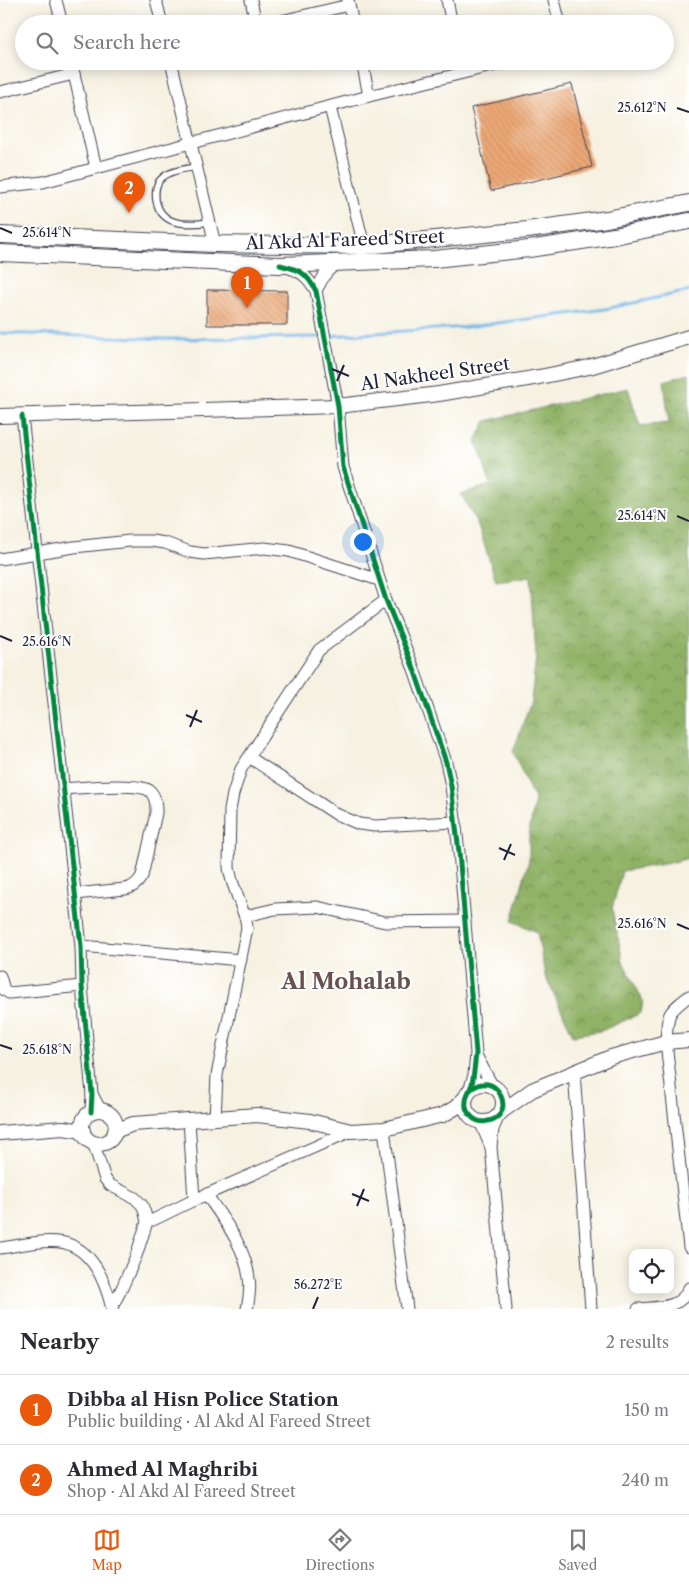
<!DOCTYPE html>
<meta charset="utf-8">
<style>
body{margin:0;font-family:"Libre Caslon Text",serif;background:#f2f2f3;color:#2b2b33}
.controls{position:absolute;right:15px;bottom:15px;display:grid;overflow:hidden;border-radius:10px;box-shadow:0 2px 12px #0003}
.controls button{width:45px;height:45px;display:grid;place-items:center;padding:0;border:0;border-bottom:1px solid #e1e1e2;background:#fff;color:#2b2b33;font:25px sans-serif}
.you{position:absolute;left:362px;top:541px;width:18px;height:18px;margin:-12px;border:4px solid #fff;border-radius:50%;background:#1a73e8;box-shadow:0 0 0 8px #1a73e833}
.badge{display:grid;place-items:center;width:32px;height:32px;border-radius:50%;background:#ea580c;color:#fff;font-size:16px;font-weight:700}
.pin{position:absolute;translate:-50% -41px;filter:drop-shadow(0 1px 2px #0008)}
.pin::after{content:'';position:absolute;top:26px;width:18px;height:15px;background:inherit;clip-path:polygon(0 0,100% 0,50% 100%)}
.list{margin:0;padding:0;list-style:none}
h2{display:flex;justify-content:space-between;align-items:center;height:65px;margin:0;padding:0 20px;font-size:21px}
h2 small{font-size:16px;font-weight:400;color:#7c7c81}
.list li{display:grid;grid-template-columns:32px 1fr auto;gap:15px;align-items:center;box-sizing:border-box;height:70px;padding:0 20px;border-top:1px solid #e1e1e2}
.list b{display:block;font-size:19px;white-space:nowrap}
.list p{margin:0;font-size:16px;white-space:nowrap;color:#7c7c81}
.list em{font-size:16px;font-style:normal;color:#7c7c81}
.icon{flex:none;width:28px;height:28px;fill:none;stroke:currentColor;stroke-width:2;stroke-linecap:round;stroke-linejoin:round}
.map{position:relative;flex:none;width:689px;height:1309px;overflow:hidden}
.search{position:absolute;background:#fff;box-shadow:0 2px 12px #0003;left:15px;right:15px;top:15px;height:55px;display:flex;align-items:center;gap:12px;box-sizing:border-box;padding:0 18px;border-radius:28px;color:#7c7c81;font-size:19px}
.sheet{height:205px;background:#fff}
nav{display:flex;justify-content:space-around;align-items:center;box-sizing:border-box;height:70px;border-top:1px solid #e1e1e2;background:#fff;font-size:14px;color:#7c7c81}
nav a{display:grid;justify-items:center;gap:2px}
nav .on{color:#ea580c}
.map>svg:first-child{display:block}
.forest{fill:url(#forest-crowns);stroke:#596a50}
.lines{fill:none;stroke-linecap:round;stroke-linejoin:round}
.stream{stroke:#75b6ea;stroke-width:3}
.building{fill:url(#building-back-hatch)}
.service-casing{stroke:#424154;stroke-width:8}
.minor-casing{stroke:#424154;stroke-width:13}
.tertiary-casing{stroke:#424154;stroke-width:16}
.secondary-casing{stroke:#424154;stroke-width:18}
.service{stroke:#fff;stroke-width:5.5}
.minor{stroke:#fff;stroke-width:11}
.tertiary{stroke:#fff;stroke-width:14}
.secondary{stroke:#fff;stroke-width:16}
.cycleway-casing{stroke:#fff;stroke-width:8}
.cycleway{stroke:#00873e;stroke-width:5}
.ticks{fill:none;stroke:#22223b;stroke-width:2}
.labels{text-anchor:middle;stroke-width:4;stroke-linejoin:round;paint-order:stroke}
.street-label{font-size:18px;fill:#22223b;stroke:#fff}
.district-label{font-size:22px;font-weight:bold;fill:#695150;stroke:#fff}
.ticks-label{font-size:12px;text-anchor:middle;fill:#22223b;stroke:#fff;stroke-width:4;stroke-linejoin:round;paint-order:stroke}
</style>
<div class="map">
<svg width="689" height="1309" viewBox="0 0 689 1309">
<defs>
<pattern id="forest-crowns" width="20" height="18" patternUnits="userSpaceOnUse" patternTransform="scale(1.25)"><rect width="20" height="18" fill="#90b266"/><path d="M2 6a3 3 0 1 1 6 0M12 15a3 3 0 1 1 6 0" fill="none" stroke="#759055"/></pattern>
<pattern id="building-back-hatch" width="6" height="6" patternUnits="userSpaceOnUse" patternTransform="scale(1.25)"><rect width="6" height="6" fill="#eca876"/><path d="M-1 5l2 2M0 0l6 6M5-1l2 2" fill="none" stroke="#ca9067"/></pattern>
</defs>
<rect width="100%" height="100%" fill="#fff"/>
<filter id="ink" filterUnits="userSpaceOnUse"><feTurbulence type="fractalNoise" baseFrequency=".02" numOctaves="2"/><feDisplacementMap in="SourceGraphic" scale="10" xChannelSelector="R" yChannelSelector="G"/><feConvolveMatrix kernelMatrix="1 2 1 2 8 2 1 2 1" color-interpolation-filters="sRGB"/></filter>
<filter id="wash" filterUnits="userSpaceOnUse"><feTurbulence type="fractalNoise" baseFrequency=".0096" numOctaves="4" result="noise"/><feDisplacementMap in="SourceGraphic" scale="20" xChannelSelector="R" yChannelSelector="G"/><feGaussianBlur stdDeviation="1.12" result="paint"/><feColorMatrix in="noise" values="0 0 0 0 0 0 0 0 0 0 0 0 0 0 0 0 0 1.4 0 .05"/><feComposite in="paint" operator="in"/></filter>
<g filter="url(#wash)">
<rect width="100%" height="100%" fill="#f6f1e1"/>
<polygon class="forest" points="689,374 689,858 670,863 622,871 612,909 623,962 643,1001 641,1013 601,1031 573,1035 545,975 537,932 512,921 529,860 529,833 535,801 513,752 531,701 536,657 531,576 496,581 478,525 461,494 491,485 476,441 486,421 628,388 640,426 669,423 664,381"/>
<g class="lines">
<g class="stream">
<polyline points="0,333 168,339 322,337"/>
<polyline points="328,336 467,327 605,309 689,291"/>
</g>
</g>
<g id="blocks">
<g class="building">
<polygon points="572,84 592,167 491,191 471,108"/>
<polygon points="207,290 287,291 287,325 207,325"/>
</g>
</g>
</g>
<g filter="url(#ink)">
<use href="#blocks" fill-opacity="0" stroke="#424154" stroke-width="1"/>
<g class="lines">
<defs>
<path id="service" d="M196,167c-11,2 -25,3 -34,11 -6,5 -7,14 -6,22 5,27 32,25 54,22"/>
<g id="minor">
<polyline points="56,0 62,24"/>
<polyline points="156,0 162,24"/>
<polyline points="251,0 256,24"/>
<polyline points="348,0 353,24"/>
<polyline points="447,0 452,24"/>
<polyline points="554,0 560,24"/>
<polyline points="268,24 349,5"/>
<polyline points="71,61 96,168"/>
<polyline points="171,61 215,244"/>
<polyline points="362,61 369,96"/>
<polyline points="0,92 74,74"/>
<polyline points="330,107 364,246"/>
<polyline points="0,187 43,182 369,96 512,61"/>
<path d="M286,267c15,4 22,10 30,24l22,115 5,61 43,133 28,69 32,93 5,24 8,66 17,201 -2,22 -5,16"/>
<path d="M316,291c6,-11 11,-25 24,-27"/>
<polyline points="22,416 81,946 82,986 92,1094 91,1112"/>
<polyline points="0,559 74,547 130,541 152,541 165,543 190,552 204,554 264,548 289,551 379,580"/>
<polyline points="249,757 336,814 359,824 375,826 456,822"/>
<path d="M63,789c17,-1 76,-7 87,2 6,6 6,13 6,22l-14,63c-4,7 -9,12 -17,13l-50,5"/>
<polyline points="245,916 275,909 317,907 385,922 465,921"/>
<polyline points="81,946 241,960"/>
<polyline points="0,976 4,990 9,993 82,986"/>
<path d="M689,996c-23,18 -21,17 -23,46l23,205"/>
<polyline points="477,1057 492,1085"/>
<polyline points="574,1072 591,1309"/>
<polyline points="92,1094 101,1111"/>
<polyline points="499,1115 493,1129 491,1147 506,1309"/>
<polyline points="215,1119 217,1075 247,928 246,920 232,881 229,868 230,810 233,794 241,769 319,650 386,600"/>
<polyline points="189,1120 194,1200"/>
<polyline points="477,1120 482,1126 490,1145"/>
<polyline points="384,1129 407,1309"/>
<polyline points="93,1142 105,1179 110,1185 135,1198 142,1205 145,1213 147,1222 136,1256 122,1288 112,1307"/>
<path d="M206,1194c18,26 39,52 43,84 2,10 0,21 -2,31"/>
<polyline points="153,1220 194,1200 351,1131"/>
<path d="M0,1248c20,-2 45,-10 65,-5 29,8 41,40 47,66"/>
<path d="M638,1309c20,-2 43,0 51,-21"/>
</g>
<g id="tertiary">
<polyline points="0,416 338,406 439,394 539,377 589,367 689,337"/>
<circle cx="484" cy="1103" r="19"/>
<circle cx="99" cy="1127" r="17"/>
<polyline points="501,1112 532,1090 611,1057 666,1042 689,1040"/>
<polyline points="115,1131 133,1124 257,1115 310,1121 351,1131 384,1129 443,1115 455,1108 467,1096"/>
<polyline points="0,1133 63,1128 83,1131"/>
</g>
<g id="secondary">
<polyline points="0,235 215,244 364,246 527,230 607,219 689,203"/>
<polyline points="0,253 280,265 434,259 529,249 614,236 689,221"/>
</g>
</defs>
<use href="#service" class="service-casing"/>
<use href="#minor" class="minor-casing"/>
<use href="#tertiary" class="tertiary-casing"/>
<use href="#secondary" class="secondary-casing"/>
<use href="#service" class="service"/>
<use href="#minor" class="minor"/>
<use href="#tertiary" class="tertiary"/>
<use href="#secondary" class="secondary"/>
<defs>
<g id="cycleway">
<path d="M280,265c20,5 26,7 36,26l22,115 5,61 43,133 28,69 32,93 5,24 8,66 17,201c-1,10 -2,21 -4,31 -2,6 -6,11 -6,18 -1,5 1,10 5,14 4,5 11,7 17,5 31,-5 8,-56 -19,-30"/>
<polyline points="22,416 81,946 82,986 92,1094 91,1112"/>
</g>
</defs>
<use href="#cycleway" class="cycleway-casing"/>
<use href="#cycleway" class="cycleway"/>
</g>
</g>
<path class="ticks" d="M677,108l12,4M0,228l12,5M332,369l17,7M337,381l7,-16M677,516l12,5M0,636l12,5M186,715l16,7M190,727l7,-17M499,848l16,7M504,860l7,-16M677,924l12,5M0,1045l12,4M352,1194l17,7M357,1206l7,-17M313,1309l5,-12"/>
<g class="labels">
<g class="street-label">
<text transform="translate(345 240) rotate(-2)" y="6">Al Akd Al Fareed Street</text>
<text transform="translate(435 374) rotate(-8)" y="6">Al Nakheel Street</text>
</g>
<g class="district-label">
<text x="346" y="989">Al Mohalab</text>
</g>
</g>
<g class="ticks-label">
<text x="642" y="112">25.612°N</text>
<text x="47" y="237">25.614°N</text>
<text x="642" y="520">25.614°N</text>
<text x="47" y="646">25.616°N</text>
<text x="642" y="928">25.616°N</text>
<text x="47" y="1054">25.618°N</text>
<text x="318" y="1289">56.272°E</text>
</g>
</svg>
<div class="controls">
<button><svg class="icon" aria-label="locate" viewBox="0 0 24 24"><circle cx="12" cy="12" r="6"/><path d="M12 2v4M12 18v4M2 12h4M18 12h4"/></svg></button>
</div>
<div class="you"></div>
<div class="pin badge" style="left:247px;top:308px">1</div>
<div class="pin badge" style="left:129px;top:213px">2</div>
<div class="search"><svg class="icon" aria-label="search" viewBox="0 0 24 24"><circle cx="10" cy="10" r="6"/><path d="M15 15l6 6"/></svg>Search here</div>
</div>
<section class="sheet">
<h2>Nearby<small>2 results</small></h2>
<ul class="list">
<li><span class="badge">1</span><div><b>Dibba al Hisn Police Station</b><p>Public building · Al Akd Al Fareed Street</p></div><em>150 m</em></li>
<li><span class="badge">2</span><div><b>Ahmed Al Maghribi</b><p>Shop · Al Akd Al Fareed Street</p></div><em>240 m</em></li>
</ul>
</section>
<nav>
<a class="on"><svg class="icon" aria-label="map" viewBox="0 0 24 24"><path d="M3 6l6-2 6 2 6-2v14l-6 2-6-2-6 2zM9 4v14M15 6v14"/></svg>Map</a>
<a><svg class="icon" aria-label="directions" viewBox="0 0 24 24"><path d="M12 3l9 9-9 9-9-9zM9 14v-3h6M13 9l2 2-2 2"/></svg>Directions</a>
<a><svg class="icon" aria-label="saved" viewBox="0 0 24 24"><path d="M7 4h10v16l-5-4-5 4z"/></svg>Saved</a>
</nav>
